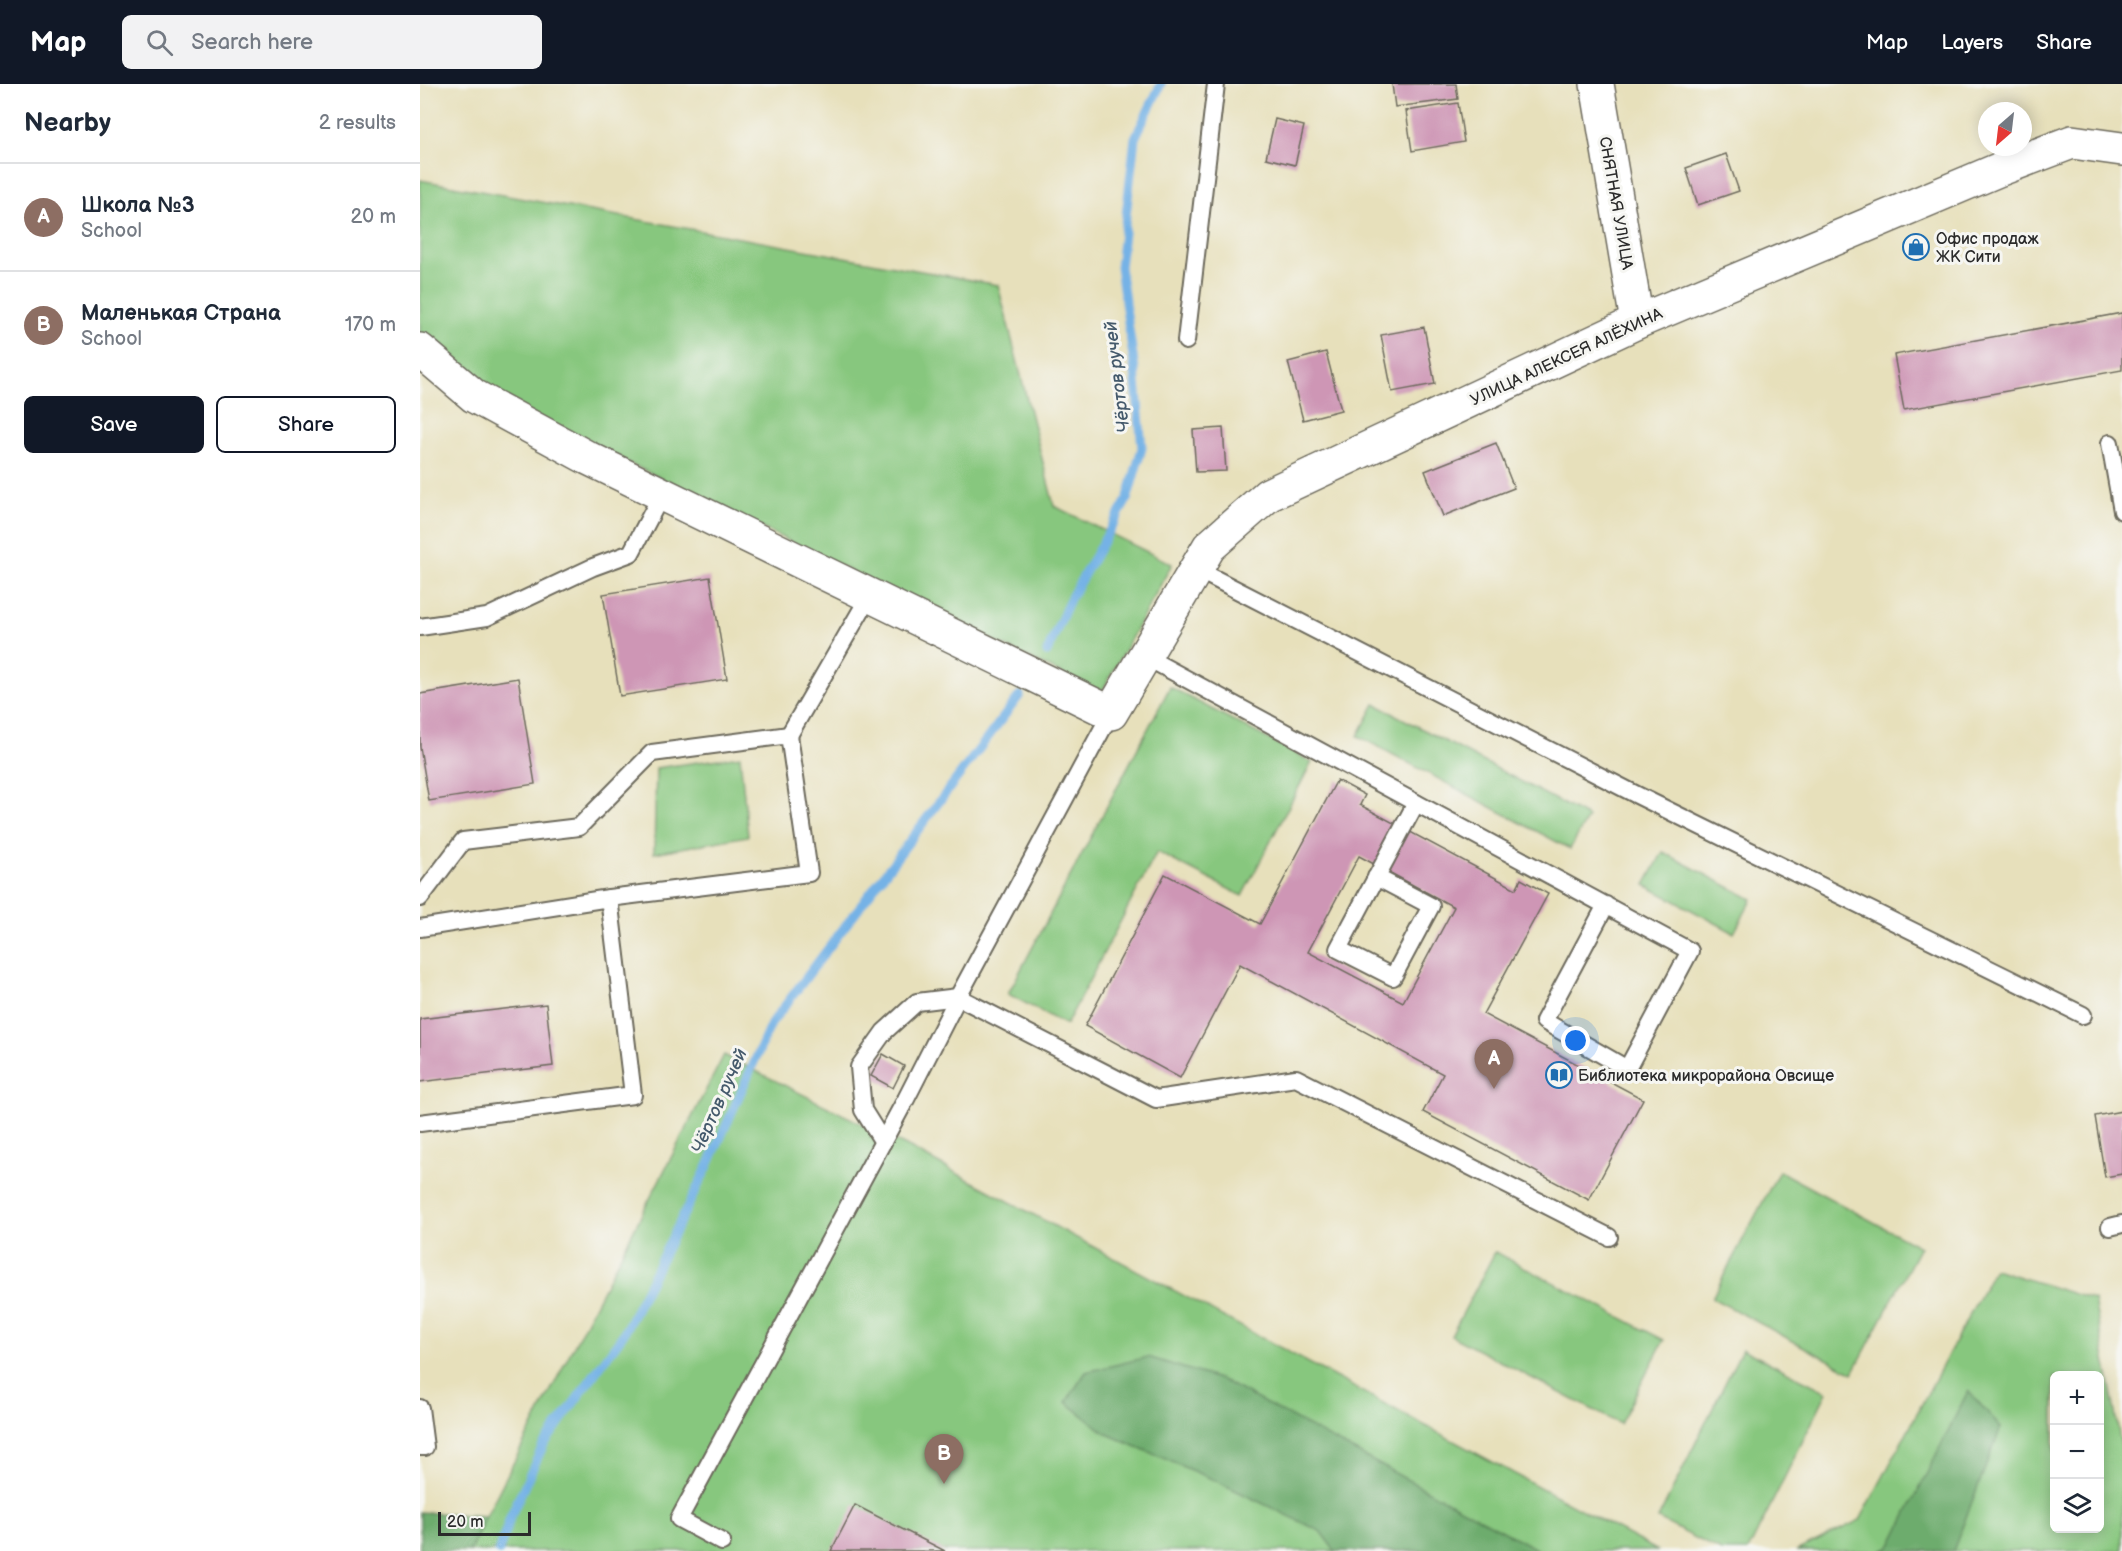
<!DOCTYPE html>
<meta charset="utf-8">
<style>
body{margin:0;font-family:"Balsamiq Sans",sans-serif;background:#f2f2f3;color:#1f2937}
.controls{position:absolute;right:18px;bottom:18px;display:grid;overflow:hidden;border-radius:9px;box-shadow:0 3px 15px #0003}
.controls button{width:54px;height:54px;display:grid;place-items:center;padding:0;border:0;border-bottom:2px solid #e0e1e3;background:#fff;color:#1f2937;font:30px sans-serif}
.compass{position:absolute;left:1558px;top:18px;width:54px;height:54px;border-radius:50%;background:#fff;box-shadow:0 3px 15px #0003;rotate:208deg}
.scale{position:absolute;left:18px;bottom:15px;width:93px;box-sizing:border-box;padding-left:6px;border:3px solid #2b2b2b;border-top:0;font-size:16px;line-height:21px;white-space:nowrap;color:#2b2b2b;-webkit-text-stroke:4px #f6f6f2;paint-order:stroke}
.you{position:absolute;left:1156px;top:957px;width:21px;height:21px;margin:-15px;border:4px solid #fff;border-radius:50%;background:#1a73e8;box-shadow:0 0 0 9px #1a73e833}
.badge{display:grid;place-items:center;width:39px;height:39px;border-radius:50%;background:#111827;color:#fff;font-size:20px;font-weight:700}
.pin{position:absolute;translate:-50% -50px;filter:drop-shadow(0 2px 3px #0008)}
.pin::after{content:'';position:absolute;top:32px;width:21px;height:18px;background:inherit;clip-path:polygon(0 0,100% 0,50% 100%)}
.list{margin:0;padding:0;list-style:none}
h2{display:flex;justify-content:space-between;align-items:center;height:78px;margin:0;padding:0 24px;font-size:26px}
h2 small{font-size:20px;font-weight:400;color:#747a83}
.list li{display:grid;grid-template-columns:39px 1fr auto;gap:18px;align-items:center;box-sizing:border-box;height:108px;padding:0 24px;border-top:2px solid #e0e1e3}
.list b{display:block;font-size:22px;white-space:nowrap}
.list p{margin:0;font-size:20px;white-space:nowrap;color:#747a83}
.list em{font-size:20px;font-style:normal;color:#747a83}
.actions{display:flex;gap:12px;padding:18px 24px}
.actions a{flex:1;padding:14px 0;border:2px solid #111827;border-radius:9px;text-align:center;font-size:21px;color:#111827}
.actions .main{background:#111827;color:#fff}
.icon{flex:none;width:33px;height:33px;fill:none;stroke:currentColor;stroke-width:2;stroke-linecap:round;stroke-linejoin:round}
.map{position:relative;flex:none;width:1702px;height:1467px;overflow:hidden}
header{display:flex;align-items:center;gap:36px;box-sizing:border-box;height:84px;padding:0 30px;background:#111827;color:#fff}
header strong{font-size:28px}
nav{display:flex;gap:33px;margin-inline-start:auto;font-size:21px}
.search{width:420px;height:54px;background:#f2f2f3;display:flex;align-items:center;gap:15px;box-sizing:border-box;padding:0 21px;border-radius:9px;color:#747a83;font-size:22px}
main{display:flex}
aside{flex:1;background:#fff}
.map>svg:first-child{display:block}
.green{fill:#87c77e;stroke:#597954;stroke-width:1.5;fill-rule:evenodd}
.forest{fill:#6dac6d;stroke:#4c6c4c;stroke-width:1.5}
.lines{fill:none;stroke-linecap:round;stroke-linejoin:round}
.stream{stroke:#74b2e6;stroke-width:9}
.building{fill:#ce96b5;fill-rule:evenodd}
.lane-casing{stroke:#6d6a5d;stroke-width:20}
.street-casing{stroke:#6d6a5d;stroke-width:36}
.lane{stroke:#fff;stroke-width:16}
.street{stroke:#fff;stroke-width:33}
.labels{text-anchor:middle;stroke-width:6;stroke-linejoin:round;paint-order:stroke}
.street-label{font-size:16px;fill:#2b2b2b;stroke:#f6f6f2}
.poi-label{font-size:16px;fill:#2b2b2b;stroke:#f6f6f2;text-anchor:start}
.water-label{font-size:18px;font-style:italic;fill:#455a6c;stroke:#f6f6f2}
</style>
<header>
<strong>Map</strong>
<div class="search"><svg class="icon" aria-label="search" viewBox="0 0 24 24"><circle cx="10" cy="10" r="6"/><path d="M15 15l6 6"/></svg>Search here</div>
<nav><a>Map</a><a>Layers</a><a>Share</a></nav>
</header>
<main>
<aside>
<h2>Nearby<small>2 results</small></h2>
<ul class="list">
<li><span class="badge" style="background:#8d6e63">A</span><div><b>Школа №3</b><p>School</p></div><em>20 m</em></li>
<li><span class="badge" style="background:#8d6e63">B</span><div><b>Маленькая Страна</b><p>School</p></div><em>170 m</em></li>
</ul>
<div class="actions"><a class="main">Save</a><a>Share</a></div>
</aside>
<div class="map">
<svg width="1702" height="1467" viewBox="0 0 1702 1467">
<rect width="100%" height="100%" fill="#f6f6f2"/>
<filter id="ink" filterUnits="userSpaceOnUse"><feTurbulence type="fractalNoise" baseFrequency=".0167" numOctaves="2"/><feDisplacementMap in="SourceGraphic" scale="12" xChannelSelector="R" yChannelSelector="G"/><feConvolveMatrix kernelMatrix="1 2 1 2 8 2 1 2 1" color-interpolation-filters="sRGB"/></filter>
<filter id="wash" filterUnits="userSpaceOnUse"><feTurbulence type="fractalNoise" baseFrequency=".008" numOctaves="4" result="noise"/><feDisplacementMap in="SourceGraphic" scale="24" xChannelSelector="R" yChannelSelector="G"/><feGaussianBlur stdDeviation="1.35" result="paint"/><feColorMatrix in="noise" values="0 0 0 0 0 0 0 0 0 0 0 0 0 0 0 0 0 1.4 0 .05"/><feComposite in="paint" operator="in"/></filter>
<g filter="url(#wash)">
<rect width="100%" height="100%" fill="#e7e0bb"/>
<g class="green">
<polygon points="0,96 578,201 634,422 752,480 681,609 61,307 0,253"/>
<polygon points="750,603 892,678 822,812 737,768 646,941 588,910"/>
<polygon points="955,620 1168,733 1150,765 938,652"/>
<polygon points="320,672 328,752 234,769 236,684"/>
<polygon points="1243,768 1332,815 1314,849 1225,801"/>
<polygon points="304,971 486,1062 1238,1467 50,1467 66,1432"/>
<polygon points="1359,1087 1500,1163 1433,1289 1292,1214"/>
<polygon points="1075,1168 1244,1256 1200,1340 1031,1252"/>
<path d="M1574,1185l100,31 28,150v101h-326l64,-31zM1634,1292h46v152h-46z"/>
<polygon points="1322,1265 1407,1308 1328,1467 1301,1467 1238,1435"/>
</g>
<g class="forest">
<polygon points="728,1273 802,1296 1120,1467 915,1467 900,1447 794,1396 687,1350 646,1318 666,1288"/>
<polygon points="1548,1307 1581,1343 1533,1467 1461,1467 1470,1463"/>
<polygon points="0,1428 66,1432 50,1467 0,1467"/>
</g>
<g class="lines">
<g class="stream">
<polyline points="627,568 650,515 707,416 722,364 715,286 700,183 715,54 741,0"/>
<polyline points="79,1467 91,1431 123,1362 204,1249 288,1082 351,940 600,611"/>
</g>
</g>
<g id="blocks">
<g class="building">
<polygon points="972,0 1036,0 1038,15 975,23"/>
<polygon points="1038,19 1044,58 992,67 986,27"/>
<polygon points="855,35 884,42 875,81 846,74"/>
<polygon points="1306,70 1319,107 1278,121 1266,84"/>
<polygon points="1702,229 1702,286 1484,326 1474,271"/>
<polygon points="1004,243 1015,300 972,308 961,251"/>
<polygon points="906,268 921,326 883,336 868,278"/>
<polygon points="803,344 806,387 776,388 773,346"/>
<polygon points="1076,359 1094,404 1023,432 1005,387"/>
<polygon points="290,493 307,595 200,612 183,510"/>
<polygon points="98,594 115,700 9,717 0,663 0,610"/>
<path d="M917,696l28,15 -5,10 156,84 5,-10 27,15 -65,120 160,85 -54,101 -166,-88 20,-38 -203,-110 -60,114 -95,-52 80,-152 95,50zM939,772l95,51 -51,95 -95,-50z"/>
<polygon points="126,920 133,982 0,998 0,935"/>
<polygon points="463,970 484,982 473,1004 451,992"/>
<polygon points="1702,1027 1702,1090 1685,1093 1675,1032"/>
<polygon points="435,1421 525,1467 411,1467"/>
</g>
</g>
</g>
<g filter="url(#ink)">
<use href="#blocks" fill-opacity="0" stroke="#6d6a5d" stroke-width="1.5"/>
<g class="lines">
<defs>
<g id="lane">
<polyline points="766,257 796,0"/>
<polyline points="1690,359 1702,427"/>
<polyline points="776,485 1217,711 1663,931"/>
<polyline points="0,543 67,533 173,483 211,469 242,410"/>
<polyline points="724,572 1270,867 1207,985 1124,937 1186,821"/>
<polyline points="691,629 538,913 736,1015 876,994 1189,1153"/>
<polyline points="369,651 450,511"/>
<polyline points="956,793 1011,822 973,893 918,865 996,719"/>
<polyline points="0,814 43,757 159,743 232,669 369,651 389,789 189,814"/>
<polyline points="0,844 189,814 213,1011 0,1039"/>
<polyline points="463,1058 443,1026 439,983 464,948 497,918 538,913"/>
<polyline points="1690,1143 1702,1140"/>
<polyline points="0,1324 5,1363 0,1363"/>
<polyline points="302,1458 259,1435 486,1015 538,913"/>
</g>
<g id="street">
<polyline points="1177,0 1217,238"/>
<polyline points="0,266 54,312 168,374 691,629 789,463 848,411 1217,238 1578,86 1652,58 1702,65"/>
</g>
</defs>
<use href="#lane" class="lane-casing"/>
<use href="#street" class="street-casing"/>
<use href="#lane" class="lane"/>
<use href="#street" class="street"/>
</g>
</g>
<defs>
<symbol id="shop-ring" viewBox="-11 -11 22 22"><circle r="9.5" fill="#f6f6f2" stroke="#1f6fb2" stroke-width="1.5"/><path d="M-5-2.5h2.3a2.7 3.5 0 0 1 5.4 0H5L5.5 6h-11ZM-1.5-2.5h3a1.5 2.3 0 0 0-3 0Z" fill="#1f6fb2"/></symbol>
<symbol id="library-ring" viewBox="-11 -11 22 22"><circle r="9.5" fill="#f6f6f2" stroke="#1f6fb2" stroke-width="1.5"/><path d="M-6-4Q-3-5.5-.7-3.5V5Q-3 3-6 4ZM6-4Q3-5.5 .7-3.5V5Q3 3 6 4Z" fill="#1f6fb2"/></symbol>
</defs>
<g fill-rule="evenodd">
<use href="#shop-ring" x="1481" y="148" width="30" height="30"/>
<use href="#library-ring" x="1124" y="976" width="30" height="30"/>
</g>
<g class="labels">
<g class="street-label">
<text transform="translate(1197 119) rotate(80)" y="6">СНЯТНАЯ УЛИЦА</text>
<text transform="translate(1146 272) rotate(-25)" y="6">УЛИЦА АЛЕКСЕЯ АЛЁХИНА</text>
</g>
<g class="poi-label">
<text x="1516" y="160">Офис продаж<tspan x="1516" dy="18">ЖК Сити</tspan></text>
<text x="1158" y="997">Библиотека микрорайона Овсище</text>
</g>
<g class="water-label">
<text transform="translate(697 293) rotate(-97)" y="6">Чёртов ручей</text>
<text transform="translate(299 1017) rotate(-66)" y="6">Чёртов ручей</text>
</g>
</g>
</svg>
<div class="controls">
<button>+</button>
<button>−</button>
<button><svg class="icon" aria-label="layers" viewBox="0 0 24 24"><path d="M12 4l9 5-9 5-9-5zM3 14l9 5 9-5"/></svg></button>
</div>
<svg class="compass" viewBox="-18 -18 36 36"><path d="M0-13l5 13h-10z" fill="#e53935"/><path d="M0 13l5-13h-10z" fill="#747a83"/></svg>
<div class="scale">20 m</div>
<div class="you"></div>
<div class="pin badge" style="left:1074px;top:1005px;background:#8d6e63">A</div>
<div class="pin badge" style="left:524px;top:1400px;background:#8d6e63">B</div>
</div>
</main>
